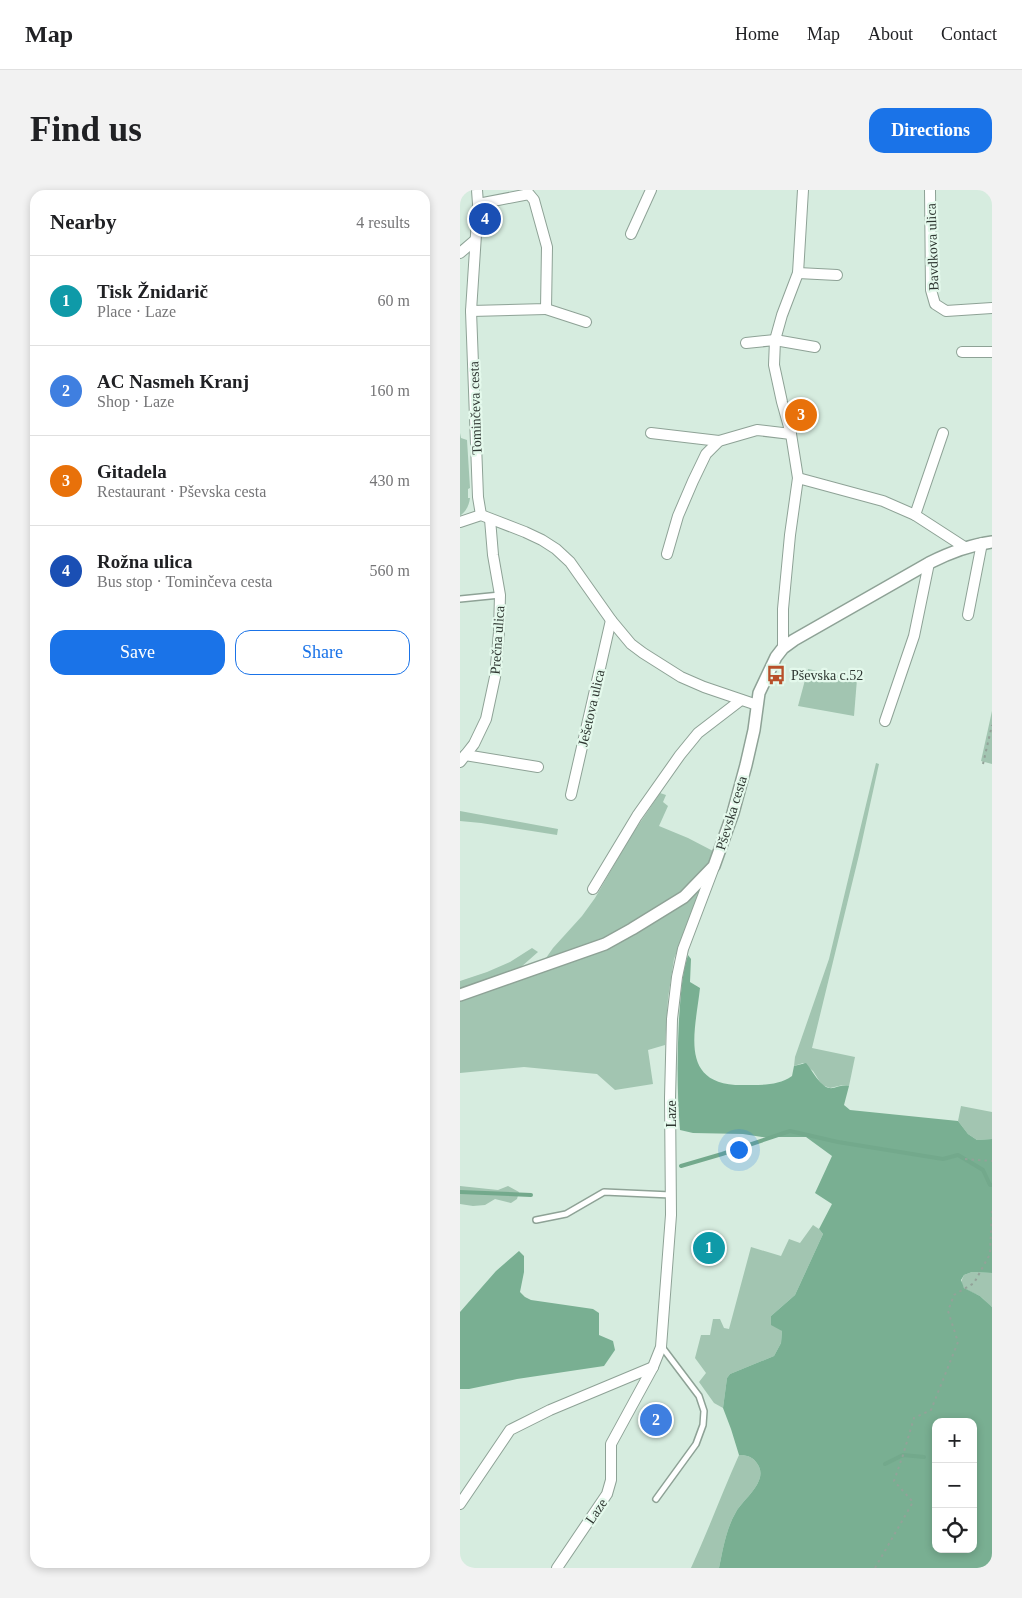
<!DOCTYPE html>
<meta charset="utf-8">
<style>
body{margin:0;font-family:Georgia,serif;background:#f2f2f2;color:#202124}
.controls{position:absolute;right:15px;bottom:15px;display:grid;overflow:hidden;border-radius:10px;box-shadow:0 2px 8px #0003}
.controls button{width:45px;height:45px;display:grid;place-items:center;padding:0;border:0;border-bottom:1px solid #e0e0e0;background:#fff;color:#202124;font:25px sans-serif}
.you{position:absolute;left:278px;top:959px;width:18px;height:18px;margin:-12px;border:4px solid #fff;border-radius:50%;background:#1a73e8;box-shadow:0 0 0 8px #1a73e833}
.badge{display:grid;place-items:center;width:32px;height:32px;border-radius:50%;background:#1a73e8;color:#fff;font-size:16px;font-weight:700}
.pin{position:absolute;translate:-50% -50%;border:2px solid #fff;box-shadow:0 1px 5px #0006}
.list{margin:0;padding:0;list-style:none}
h2{display:flex;justify-content:space-between;align-items:center;height:65px;margin:0;padding:0 20px;font-size:21px}
h2 small{font-size:16px;font-weight:400;color:#757577}
.list li{display:grid;grid-template-columns:32px 1fr auto;gap:15px;align-items:center;box-sizing:border-box;height:90px;padding:0 20px;border-top:1px solid #e0e0e0}
.list b{display:block;font-size:19px;white-space:nowrap}
.list p{margin:0;font-size:16px;white-space:nowrap;color:#757577}
.list em{font-size:16px;font-style:normal;color:#757577}
.actions{display:flex;gap:10px;padding:15px 20px}
.actions a{flex:1;padding:11px 0;border:1px solid #1a73e8;border-radius:15px;text-align:center;font-size:18px;color:#1a73e8}
.actions .main{background:#1a73e8;color:#fff}
.icon{flex:none;width:28px;height:28px;fill:none;stroke:currentColor;stroke-width:2;stroke-linecap:round;stroke-linejoin:round}
.map{position:relative;flex:none;width:532px;height:1378px;overflow:hidden;border-radius:15px}
header{display:flex;align-items:center;gap:30px;box-sizing:border-box;height:70px;padding:0 25px;background:#fff;border-bottom:1px solid #e0e0e0}
header strong{font-size:24px}
nav{display:flex;gap:28px;margin-inline-start:auto;font-size:18px}
.intro{display:flex;align-items:center;justify-content:space-between;box-sizing:border-box;height:120px;padding:0 30px}
h1{margin:0;font-size:35px}
.button{padding:12px 22px;border-radius:15px;background:#1a73e8;color:#fff;font-size:18px;font-weight:700}
main{display:flex;gap:30px;padding:0 30px}
aside{flex:1;background:#fff;border-radius:15px;box-shadow:0 2px 8px #0003}
.map>svg:first-child{display:block}
.green{fill:#a2c5b1}
.forest{fill:#79af92;fill-rule:evenodd}
.lines{fill:none;stroke-linecap:round;stroke-linejoin:round}
.stream{stroke:#73a98c;stroke-width:4}
.service-casing{stroke:#8ea296;stroke-width:8}
.minor-casing{stroke:#8ea296;stroke-width:12}
.tertiary-casing{stroke:#8ea296;stroke-width:14}
.path{stroke:#92a298;stroke-width:2;stroke-dasharray:2.5 4;stroke-linecap:butt}
.service{stroke:#fff;stroke-width:5}
.minor{stroke:#fff;stroke-width:10}
.tertiary{stroke:#fff;stroke-width:11}
.labels{text-anchor:middle;stroke-width:4.5;stroke-linejoin:round;paint-order:stroke}
.street-label{font-size:14px;fill:#2f3732;stroke:#e4f9ec}
.poi-label{font-size:14px;fill:#2f3732;stroke:#e4f9ec;text-anchor:start}
</style>
<header>
<strong>Map</strong>
<nav><a>Home</a><a>Map</a><a>About</a><a>Contact</a></nav>
</header>
<div class="intro"><h1>Find us</h1><a class="button">Directions</a></div>
<main>
<aside>
<h2>Nearby<small>4 results</small></h2>
<ul class="list">
<li><span class="badge" style="background:#0f9aa8">1</span><div><b>Tisk Žnidarič</b><p>Place · Laze</p></div><em>60 m</em></li>
<li><span class="badge" style="background:#3f7fe0">2</span><div><b>AC Nasmeh Kranj</b><p>Shop · Laze</p></div><em>160 m</em></li>
<li><span class="badge" style="background:#e8710a">3</span><div><b>Gitadela</b><p>Restaurant · Pševska cesta</p></div><em>430 m</em></li>
<li><span class="badge" style="background:#1a4fb4">4</span><div><b>Rožna ulica</b><p>Bus stop · Tominčeva cesta</p></div><em>560 m</em></li>
</ul>
<div class="actions"><a class="main">Save</a><a>Share</a></div>
</aside>
<div class="map">
<svg width="532" height="1378" viewBox="0 0 532 1378">
<rect width="100%" height="100%" fill="#d6ecdf"/>
<g class="green">
<path d="M0,243l1,5 6,2 3,48 -2,1v9h2c-1,8 -4,13 -10,18z"/>
<polygon points="348,479 397,489 394,526 338,516"/>
<polygon points="532,521 532,574 521,571"/>
<polygon points="416,573 419,574 399,665 352,858 395,867 389,896 383,895 370,898 362,895 353,881 343,873 334,876 335,867 369,769"/>
<polygon points="200,603 206,605 203,612 208,616 199,636 228,648 253,661 246,686 214,769 208,808 205,855 188,860 193,894 155,900 137,884 64,877 0,883 0,811 54,791 79,778 93,758 122,726 135,708 169,649"/>
<polygon points="0,621 98,639 97,645 21,633 0,631"/>
<polygon points="72,758 78,762 61,777 50,784 0,801 0,791 27,782 50,772"/>
<polygon points="501,916 532,922 532,949 517,950 508,944 498,931"/>
<polygon points="0,996 38,1000 48,996 59,1002 57,1009 51,1013 35,1009 25,1015 13,1016 0,1014"/>
<polygon points="353,1035 359,1039 363,1044 335,1105 311,1126 322,1141 321,1153 314,1166 270,1184 267,1188 263,1218 254,1213 239,1192 246,1183 235,1168 241,1145 250,1145 253,1129 260,1129 264,1138 269,1139 291,1057 321,1066 329,1049 340,1053"/>
<path d="M512,1082l20,1v34c-4,-3 -8,-8 -12,-11 -9,-5 -24,-7 -16,-21z"/>
<path d="M279,1265c6,0 13,1 17,7 15,18 -12,36 -20,50 -10,17 -13,37 -17,56h-28c17,-37 31,-75 48,-113z"/>
</g>
<g class="forest">
<path d="M228,765l3,4 -1,23 10,6c-5,45 -22,98 44,97 16,0 34,1 48,-9l2,-10 12,-3c6,7 14,23 23,25 7,1 11,-4 20,-2l-5,19 6,5 108,11 10,13 9,6 15,-1v134l-20,-1 -8,3 -3,5 3,8 16,8 12,11v261h-273c4,-19 7,-39 17,-56 8,-14 35,-32 20,-50 -4,-6 -11,-7 -17,-7l-8,-26 -8,-21 4,-30 3,-4 44,-18 7,-13 1,-12 -11,-6v-9l24,-21 28,-61 -4,-5 13,-25 -17,-11 17,-37 -26,-19h-44l-19,-3 -50,-1 -13,-3c-3,-37 -3,-74 -1,-111 2,-24 2,-41 9,-64zM476,1232h37v127h-37z"/>
<polygon points="59,1061 64,1066 64,1082 60,1102 65,1107 71,1110 133,1119 139,1123 139,1145 153,1151 155,1160 144,1176 57,1189 9,1199 0,1199 0,1122 36,1081"/>
</g>
<g class="lines">
<g class="stream">
<polyline points="221,976 262,964 330,941 378,952 483,969 498,965 523,980 530,995 532,995"/>
<polyline points="0,1002 71,1005"/>
<polyline points="425,1274 443,1265 464,1267"/>
</g>
<defs>
<g id="service">
<polyline points="0,409 40,405"/>
<polyline points="76,1030 106,1024 144,1002 211,1005"/>
<polyline points="196,1309 236,1254 243,1235 244,1221 239,1206 202,1157"/>
</g>
<g id="minor">
<polyline points="17,0 18,14 11,121 18,307 21,325"/>
<polyline points="470,0 471,100 475,114 486,121 532,118"/>
<polyline points="171,44 191,0"/>
<polyline points="0,63 14,51"/>
<polyline points="338,83 377,85"/>
<polyline points="86,119 126,132"/>
<polyline points="11,121 86,119 87,57 74,10 69,4 18,14"/>
<polyline points="286,153 315,150 355,157"/>
<polyline points="502,162 532,162"/>
<polyline points="191,243 259,251"/>
<polyline points="483,243 455,325 506,358"/>
<polyline points="338,288 423,311 455,325"/>
<polyline points="0,332 21,325 65,342 82,350 96,359 110,372 151,430 171,454 183,463 221,487 244,497 297,515"/>
<polyline points="207,364 218,326 233,291 246,264 259,251 297,240 331,244"/>
<polyline points="508,425 522,353"/>
<polyline points="323,458 323,419 330,345 338,288 331,244 322,212 314,175 315,150 322,125 338,83 343,0"/>
<polyline points="425,531 454,446 469,373"/>
<polyline points="5,565 78,577"/>
<polyline points="0,572 14,554 26,529 35,487 39,442 40,405 33,365 30,329"/>
<polyline points="111,605 151,430"/>
<polyline points="133,699 177,626 220,565 238,543 281,510"/>
<polyline points="0,1314 50,1240 90,1220 193,1177"/>
<polyline points="97,1378 147,1304 151,1290 151,1254 193,1177 201,1157 211,1025 210,908 212,829 217,787 223,759 254,677"/>
</g>
<path id="tertiary" d="M0,805l145,-51 27,-15 52,-32 30,-31 19,-53 13,-48 8,-35 5,-37 17,-36 7,-9 11,-8 135,-77c20,-10 41,-18 63,-21"/>
</defs>
<use href="#service" class="service-casing"/>
<use href="#minor" class="minor-casing"/>
<use href="#tertiary" class="tertiary-casing"/>
<g class="path">
<polyline points="523,574 532,535"/>
<polyline points="505,969 532,971"/>
<polyline points="415,1378 453,1312 434,1291 443,1265 454,1228 471,1220 498,1152 488,1121 494,1105 514,1093 530,1064 532,1020"/>
</g>
<use href="#service" class="service"/>
<use href="#minor" class="minor"/>
<use href="#tertiary" class="tertiary"/>
</g>
<defs>
<symbol id="bus-bare" viewBox="-9 -9 18 18"><path d="M-5-6H5V4H4V6H2V4H-2V6H-4V4H-5ZM-3.5-4V0h7V-4ZM-3.5 1.2v1.5H-2V1.2ZM2 1.2v1.5H3.5V1.2Z" fill="#b8502a" stroke="#e4f9ec" stroke-width="2.5" paint-order="stroke"/></symbol>
</defs>
<g fill-rule="evenodd">
<use href="#bus-bare" x="302" y="471" width="28" height="28"/>
</g>
<g class="labels">
<g class="street-label">
<text transform="translate(472 57) rotate(-92)" y="5">Bavdkova ulica</text>
<text transform="translate(15 218) rotate(-92)" y="5">Tominčeva cesta</text>
<text transform="translate(37 450) rotate(-86)" y="5">Prečna ulica</text>
<text transform="translate(131 518) rotate(-77)" y="5">Ješetova ulica</text>
<text transform="translate(271 623) rotate(-73)" y="5">Pševska cesta</text>
<text transform="translate(211 924) rotate(-90)" y="5">Laze</text>
<text transform="translate(136 1321) rotate(-56)" y="5">Laze</text>
</g>
<g class="poi-label">
<text x="331" y="490">Pševska c.52</text>
</g>
</g>
</svg>
<div class="controls">
<button>+</button>
<button>−</button>
<button><svg class="icon" aria-label="locate" viewBox="0 0 24 24"><circle cx="12" cy="12" r="6"/><path d="M12 2v4M12 18v4M2 12h4M18 12h4"/></svg></button>
</div>
<div class="you"></div>
<div class="pin badge" style="left:249px;top:1058px;background:#0f9aa8">1</div>
<div class="pin badge" style="left:196px;top:1230px;background:#3f7fe0">2</div>
<div class="pin badge" style="left:341px;top:225px;background:#e8710a">3</div>
<div class="pin badge" style="left:25px;top:29px;background:#1a4fb4">4</div>
</div>
</main>
